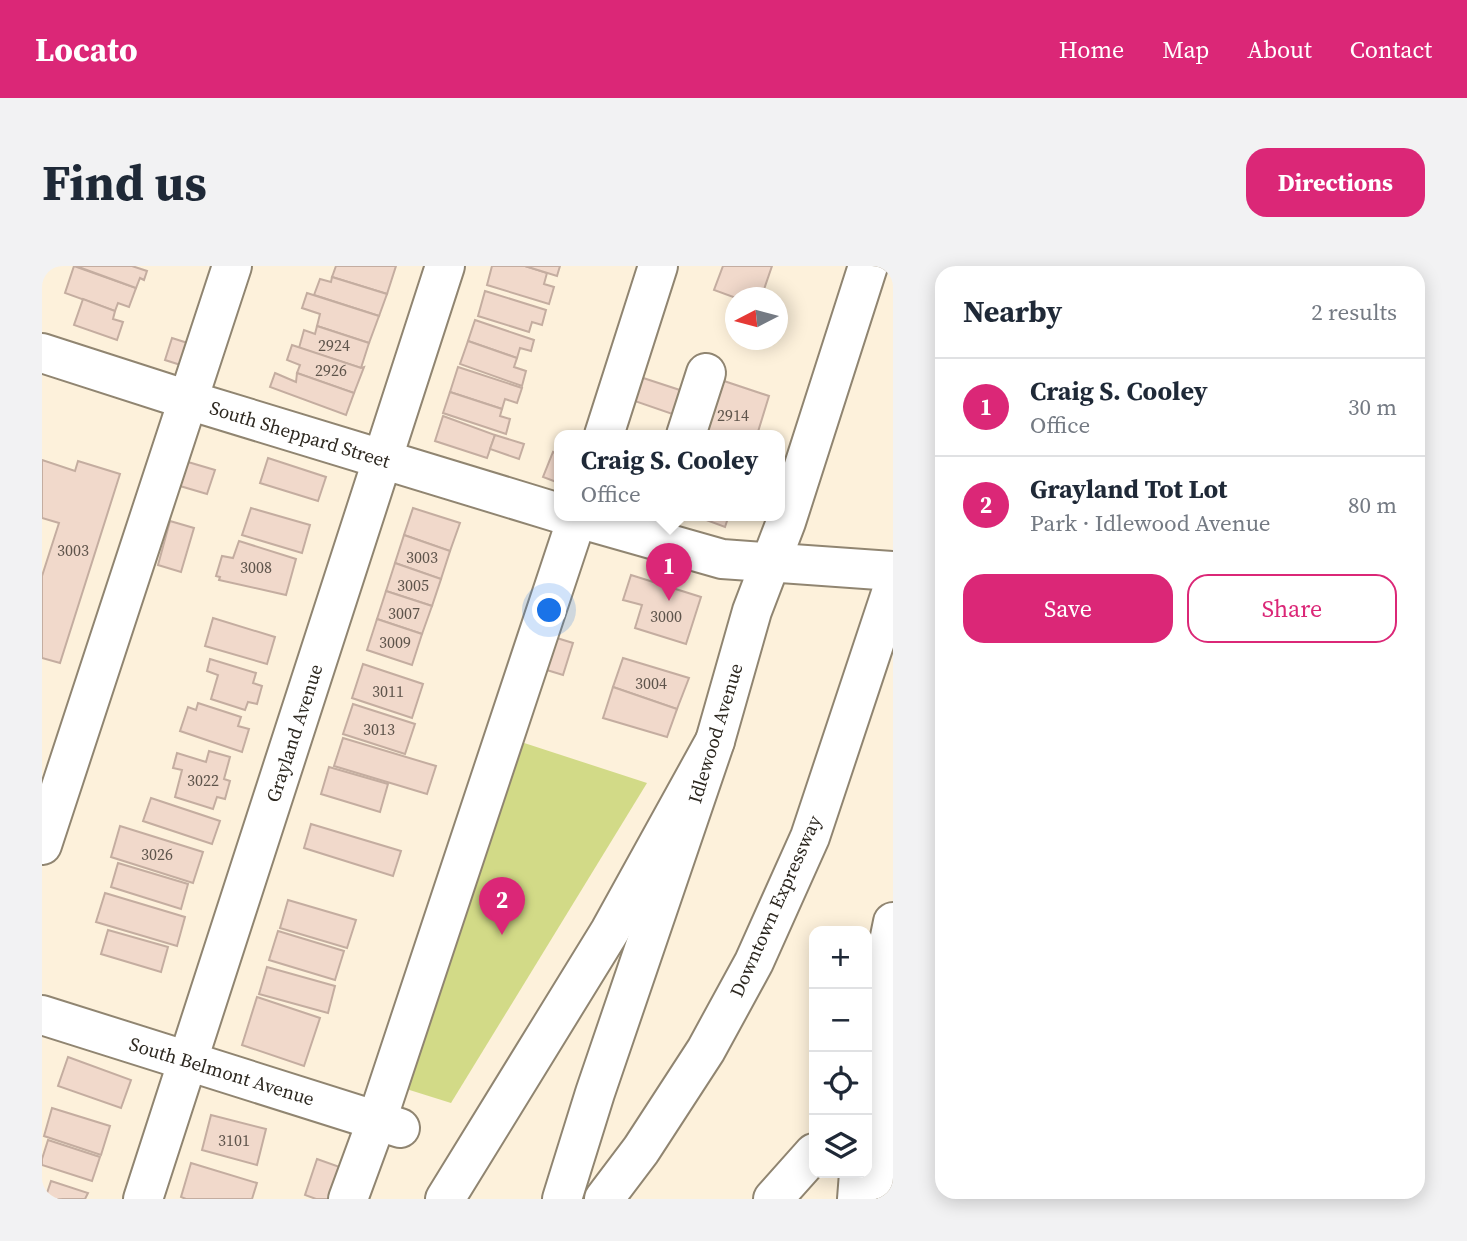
<!DOCTYPE html>
<meta charset="utf-8">
<style>
body{margin:0;font-family:"Source Serif 4",serif;background:#f2f2f3;color:#1f2937}
.controls{position:absolute;right:21px;bottom:21px;display:grid;overflow:hidden;border-radius:14px;box-shadow:0 4px 18px #0003}
.controls button{width:63px;height:63px;display:grid;place-items:center;padding:0;border:0;border-bottom:2px solid #e0e1e3;background:#fff;color:#1f2937;font:35px sans-serif}
.compass{position:absolute;left:683px;top:21px;width:63px;height:63px;border-radius:50%;background:#fff;box-shadow:0 4px 18px #0003;rotate:264deg}
.you{position:absolute;left:508px;top:345px;width:24px;height:24px;margin:-18px;border:5px solid #fff;border-radius:50%;background:#1a73e8;box-shadow:0 0 0 10px #1a73e833}
.badge{display:grid;place-items:center;width:46px;height:46px;border-radius:50%;background:#db2777;color:#fff;font-size:23px;font-weight:700}
.pin{position:absolute;translate:-50% -58px;filter:drop-shadow(0 2px 4px #0008)}
.pin::after{content:'';position:absolute;top:37px;width:24px;height:21px;background:inherit;clip-path:polygon(0 0,100% 0,50% 100%)}
.popup{position:absolute;left:512px;top:164px;width:231px;height:91px;box-sizing:border-box;display:grid;place-content:center;border-radius:14px;background:#fff;filter:drop-shadow(0 2px 5px #0005);font-size:23px;white-space:nowrap;color:#747a83}
.popup b{font-size:26px;color:#1f2937}
.popup::after{content:'';position:absolute;left:50%;top:100%;margin-left:-14px;border:14px solid transparent;border-top-color:#fff}
.list{margin:0;padding:0;list-style:none}
h2{display:flex;justify-content:space-between;align-items:center;height:91px;margin:0;padding:0 28px;font-size:30px}
h2 small{font-size:23px;font-weight:400;color:#747a83}
.list li{display:grid;grid-template-columns:46px 1fr auto;gap:21px;align-items:center;box-sizing:border-box;height:98px;padding:0 28px;border-top:2px solid #e0e1e3}
.list b{display:block;font-size:26px;white-space:nowrap}
.list p{margin:0;font-size:23px;white-space:nowrap;color:#747a83}
.list em{font-size:23px;font-style:normal;color:#747a83}
.actions{display:flex;gap:14px;padding:21px 28px}
.actions a{flex:1;padding:16px 0;border:2px solid #db2777;border-radius:21px;text-align:center;font-size:24px;color:#db2777}
.actions .main{background:#db2777;color:#fff}
.icon{flex:none;width:38px;height:38px;fill:none;stroke:currentColor;stroke-width:2;stroke-linecap:round;stroke-linejoin:round}
.map{position:relative;flex:none;width:851px;height:933px;overflow:hidden;border-radius:21px}
header{display:flex;align-items:center;gap:42px;box-sizing:border-box;height:98px;padding:0 35px;background:#db2777;color:#fff}
header strong{font-size:33px}
nav{display:flex;gap:38px;margin-inline-start:auto;font-size:24px}
.intro{display:flex;align-items:center;justify-content:space-between;box-sizing:border-box;height:168px;padding:0 42px}
h1{margin:0;font-size:49px}
.button{padding:18px 32px;border-radius:21px;background:#db2777;color:#fff;font-size:24px;font-weight:700}
main{display:flex;gap:42px;padding:0 42px}
aside{flex:1;background:#fff;border-radius:21px;box-shadow:0 4px 18px #0003}
.map>svg:first-child{display:block}
.green{fill:#d2da87}
.building{fill:#f1d9cb;stroke:#c4ada0;stroke-width:2}
.lines{fill:none;stroke-linecap:round;stroke-linejoin:round}
.minor-casing{stroke:#908571;stroke-width:42}
.highway-casing{stroke:#908571;stroke-width:42}
.minor{stroke:#fff;stroke-width:38}
.highway{stroke:#fff;stroke-width:38}
.highway-bridge-casing{stroke:#908571;stroke-width:42;stroke-linecap:butt}
.highway-bridge{stroke:#fff;stroke-width:38}
.labels{text-anchor:middle;stroke-width:5;stroke-linejoin:round;paint-order:stroke}
.number-label{font-size:16px;fill:#5e544b}
.street-label{font-size:19px;fill:#2d2820;stroke:#fff}
</style>
<header>
<strong>Locato</strong>
<nav><a>Home</a><a>Map</a><a>About</a><a>Contact</a></nav>
</header>
<div class="intro"><h1>Find us</h1><a class="button">Directions</a></div>
<main>
<div class="map">
<svg width="851" height="933" viewBox="0 0 851 933">
<rect width="100%" height="100%" fill="#fdf1db"/>
<polygon class="green" points="473,474 605,517 409,837 358,821"/>
<g class="building">
<polygon points="32,0 94,22 87,41 76,37 73,45 23,27"/>
<polygon points="34,0 90,0 105,5 102,14 98,12 94,22"/>
<polygon points="294,0 354,0 345,28 290,11"/>
<polygon points="450,0 483,0 505,7 502,18 512,21 507,38 445,19"/>
<polygon points="483,0 518,0 515,10"/>
<polygon points="681,0 730,0 719,32 694,32 672,24"/>
<polygon points="290,11 345,28 337,50 272,29 278,13 289,16"/>
<polygon points="443,25 504,44 500,59 490,56 487,66 436,50"/>
<polygon points="265,27 337,50 327,77 275,60 278,48 260,42"/>
<polygon points="41,33 73,45 71,53 81,56 75,74 32,59"/>
<polygon points="433,54 492,74 489,85 478,82 475,92 426,75"/>
<polygon points="275,60 327,77 319,102 257,82 262,64 273,68"/>
<polygon points="130,72 155,80 148,102 123,94"/>
<polygon points="426,75 475,92 472,101 484,105 480,120 418,98"/>
<polygon points="250,79 319,102 322,101 312,127 255,107 258,99 245,94"/>
<polygon points="416,101 480,122 475,137 463,133 460,143 408,126"/>
<polygon points="233,107 254,116 255,107 312,127 304,149 228,121"/>
<polygon points="589,108 650,128 642,152 581,131"/>
<polygon points="673,112 727,130 715,169 654,169"/>
<polygon points="408,126 460,143 458,150 468,153 464,168 401,147"/>
<polygon points="401,150 453,169 445,192 393,175"/>
<polygon points="453,169 482,178 477,193 448,183"/>
<polygon points="511,186 517,189 517,217 501,211"/>
<polygon points="226,192 284,211 276,235 218,217"/>
<polygon points="0,194 33,205 36,195 78,208 18,397 0,392 0,310 17,257 0,252"/>
<polygon points="146,196 173,204 165,228 138,220"/>
<polygon points="209,242 268,259 260,287 200,269"/>
<polygon points="371,242 418,257 408,285 362,269"/>
<polygon points="651,249 687,249 683,261"/>
<polygon points="128,255 152,262 139,306 116,299"/>
<polygon points="362,269 408,285 399,313 353,297"/>
<polygon points="197,275 254,293 244,329 177,314 178,311 174,310 180,290 191,292"/>
<polygon points="353,297 399,313 390,340 344,325"/>
<polygon points="589,309 659,331 644,378 593,362 600,339 581,334"/>
<polygon points="344,325 390,340 380,368 335,353"/>
<polygon points="171,352 233,371 225,398 163,380"/>
<polygon points="335,353 380,368 370,399 325,384"/>
<polygon points="505,369 531,377 521,409 495,401"/>
<polygon points="581,392 647,412 635,443 571,421"/>
<polygon points="168,393 214,407 211,417 220,420 215,438 206,436 203,444 169,433 176,409 165,405"/>
<polygon points="321,398 381,418 370,452 310,432"/>
<polygon points="571,421 635,443 625,471 561,452"/>
<polygon points="156,437 199,451 196,460 207,463 200,486 138,465 146,441 154,444"/>
<polygon points="311,438 373,458 363,488 301,468"/>
<polygon points="301,472 394,500 385,528 292,500"/>
<polygon points="167,485 188,491 182,513 188,515 183,533 175,531 171,543 133,531 140,504 131,502 135,487 164,496"/>
<polygon points="287,501 346,518 338,546 279,528"/>
<polygon points="109,532 178,555 170,578 101,555"/>
<polygon points="269,558 359,585 351,610 262,582"/>
<polygon points="78,560 161,586 151,617 69,591"/>
<polygon points="76,597 146,618 139,643 69,621"/>
<polygon points="63,627 143,651 135,680 54,656"/>
<polygon points="246,634 314,654 305,682 238,662"/>
<polygon points="66,664 126,681 119,706 59,688"/>
<polygon points="236,665 302,685 293,714 227,694"/>
<polygon points="225,701 293,720 286,747 217,728"/>
<polygon points="215,731 278,752 262,800 200,779"/>
<polygon points="26,791 89,814 79,842 16,820"/>
<polygon points="10,842 68,860 59,889 2,870"/>
<polygon points="169,849 224,863 215,899 160,884"/>
<polygon points="6,874 58,891 50,915 0,899 0,893"/>
<polygon points="275,893 309,905 299,933 274,933 263,929"/>
<polygon points="149,897 215,917 210,933 144,933 139,931"/>
<polygon points="9,915 46,927 43,933 3,933"/>
</g>
<g class="lines">
<defs>
<g id="minor">
<polyline points="0,87 146,134 517,247"/>
<polyline points="562,169 616,0"/>
<polyline points="644,169 664,107"/>
<polyline points="525,249 680,293 851,305"/>
<polyline points="0,579 190,0"/>
<polyline points="0,749 358,862"/>
<polyline points="101,933 403,0"/>
<polyline points="306,933 335,854 536,249"/>
<polyline points="520,933 553,827 673,475 710,345 744,256 826,0"/>
</g>
<g id="highway">
<polyline points="835,734 851,656"/>
<polyline points="843,863 849,933"/>
<polyline points="403,933 568,665 673,475"/>
<polyline points="562,933 599,884 664,784 712,696 768,571 851,321"/>
<polyline points="731,933 772,887"/>
<polyline points="815,933 817,907"/>
</g>
</defs>
<use href="#minor" class="minor-casing"/>
<use href="#highway" class="highway-casing"/>
<use href="#minor" class="minor"/>
<use href="#highway" class="highway"/>
<defs>
<polyline id="highway-bridge" points="843,863 848,709"/>
</defs>
<use href="#highway-bridge" class="highway-bridge-casing"/>
<use href="#highway-bridge" class="highway-bridge"/>
</g>
<g class="labels">
<g class="number-label">
<text x="292" y="85">2924</text>
<text x="289" y="110">2926</text>
<text x="691" y="155">2914</text>
<text x="31" y="290">3003</text>
<text x="380" y="297">3003</text>
<text x="214" y="307">3008</text>
<text x="371" y="325">3005</text>
<text x="362" y="353">3007</text>
<text x="624" y="356">3000</text>
<text x="353" y="382">3009</text>
<text x="609" y="423">3004</text>
<text x="346" y="431">3011</text>
<text x="337" y="469">3013</text>
<text x="161" y="520">3022</text>
<text x="115" y="594">3026</text>
<text x="192" y="880">3101</text>
</g>
<g class="street-label">
<text transform="translate(258 168) rotate(17)" y="7">South Sheppard Street</text>
<text transform="translate(252 467) rotate(-72)" y="7">Grayland Avenue</text>
<text transform="translate(673 467) rotate(-73)" y="7">Idlewood Avenue</text>
<text transform="translate(733 640) rotate(-66)" y="7">Downtown Expressway</text>
<text transform="translate(180 805) rotate(17)" y="7">South Belmont Avenue</text>
</g>
</g>
</svg>
<div class="controls">
<button>+</button>
<button>−</button>
<button><svg class="icon" aria-label="locate" viewBox="0 0 24 24"><circle cx="12" cy="12" r="6"/><path d="M12 2v4M12 18v4M2 12h4M18 12h4"/></svg></button>
<button><svg class="icon" aria-label="layers" viewBox="0 0 24 24"><path d="M12 4l9 5-9 5-9-5zM3 14l9 5 9-5"/></svg></button>
</div>
<svg class="compass" viewBox="-18 -18 36 36"><path d="M0-13l5 13h-10z" fill="#e53935"/><path d="M0 13l5-13h-10z" fill="#747a83"/></svg>
<div class="you"></div>
<div class="pin badge" style="left:627px;top:335px">1</div>
<div class="popup"><b>Craig S. Cooley</b>Office</div>
<div class="pin badge" style="left:460px;top:669px">2</div>
</div>
<aside>
<h2>Nearby<small>2 results</small></h2>
<ul class="list">
<li><span class="badge">1</span><div><b>Craig S. Cooley</b><p>Office</p></div><em>30 m</em></li>
<li><span class="badge">2</span><div><b>Grayland Tot Lot</b><p>Park · Idlewood Avenue</p></div><em>80 m</em></li>
</ul>
<div class="actions"><a class="main">Save</a><a>Share</a></div>
</aside>
</main>
